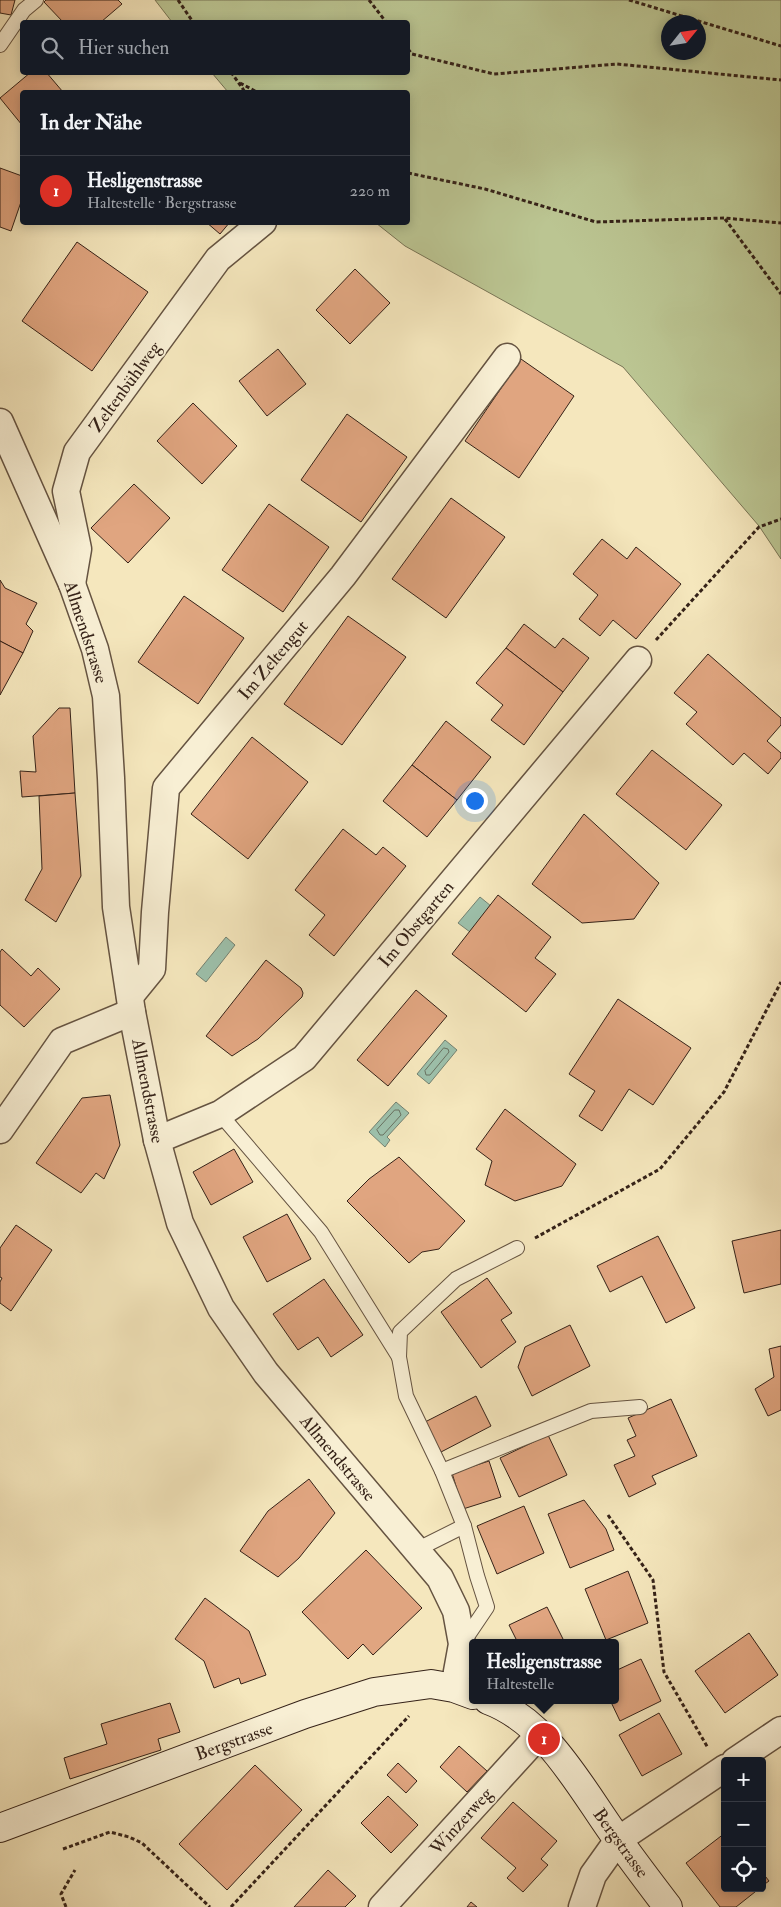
<!DOCTYPE html>
<html lang="de">
<meta charset="utf-8">
<style>
body{margin:0;font-family:"IM FELL Double Pica",serif;background:#242831;color:#f1f3f6}
.controls{position:absolute;right:15px;bottom:15px;display:grid;overflow:hidden;border-radius:5px;box-shadow:0 2px 12px #0003}
.controls button{width:45px;height:45px;display:grid;place-items:center;padding:0;border:0;border-bottom:1px solid #363941;background:#171b24;color:#f1f3f6;font:25px sans-serif}
.compass{position:absolute;left:661px;top:15px;width:45px;height:45px;border-radius:50%;background:#171b24;box-shadow:0 2px 12px #0003;rotate:60deg}
.you{position:absolute;left:474px;top:800px;width:18px;height:18px;margin:-12px;border:4px solid #fff;border-radius:50%;background:#1a73e8;box-shadow:0 0 0 8px #1a73e833}
.badge{display:grid;place-items:center;width:32px;height:32px;border-radius:50%;background:#d93025;color:#fff;font-size:16px;font-weight:700}
.pin{position:absolute;translate:-50% -50%;border:2px solid #fff;box-shadow:0 1px 5px #0006}
.popup{position:absolute;left:469px;top:1639px;width:150px;height:65px;box-sizing:border-box;display:grid;place-content:center;border-radius:5px;background:#171b24;filter:drop-shadow(0 1px 4px #0005);font-size:16px;white-space:nowrap;color:#9ea1a6}
.popup b{font-size:19px;color:#f1f3f6}
.popup::after{content:'';position:absolute;left:50%;top:100%;margin-left:-10px;border:10px solid transparent;border-top-color:#171b24}
.list{margin:0;padding:0;list-style:none}
h2{display:flex;justify-content:space-between;align-items:center;height:65px;margin:0;padding:0 20px;font-size:21px}
h2 small{font-size:16px;font-weight:400;color:#9ea1a6}
.list li{display:grid;grid-template-columns:32px 1fr auto;gap:15px;align-items:center;box-sizing:border-box;height:70px;padding:0 20px;border-top:1px solid #363941}
.list b{display:block;font-size:19px;white-space:nowrap}
.list p{margin:0;font-size:16px;white-space:nowrap;color:#9ea1a6}
.list em{font-size:16px;font-style:normal;color:#9ea1a6}
.icon{flex:none;width:28px;height:28px;fill:none;stroke:currentColor;stroke-width:2;stroke-linecap:round;stroke-linejoin:round}
.map{position:relative;flex:none;width:781px;height:1907px;overflow:hidden}
.search{position:absolute;background:#171b24;box-shadow:0 2px 12px #0003;left:20px;top:20px;width:390px;height:55px;display:flex;align-items:center;gap:12px;box-sizing:border-box;padding:0 18px;border-radius:5px;color:#9ea1a6;font-size:19px}
.panel{position:absolute;background:#171b24;box-shadow:0 2px 12px #0003;left:20px;top:90px;width:390px;height:135px;border-radius:5px}
.map>svg:first-child{display:block}
.green{fill:#bbc592;stroke:#787455;fill-rule:evenodd}
.water{fill:#9dc1ac;stroke:#738171}
.lines{fill:none;stroke-linecap:round;stroke-linejoin:round}
.shore{stroke:#697262;stroke-width:1}
.building{fill:#e0a580;stroke:#352218}
.lane-casing{stroke:#655341;stroke-width:16}
.street-casing{stroke:#655341;stroke-width:29}
.secondary-casing{stroke:#352218;stroke-width:30}
.path{stroke:#352218;stroke-width:3;stroke-dasharray:4 2.5;stroke-linecap:butt}
.lane{stroke:#f8efd4;stroke-width:14}
.street{stroke:#f8efd4;stroke-width:26}
.secondary{stroke:#f8efd4;stroke-width:28}
.labels{text-anchor:middle;stroke-width:4;stroke-linejoin:round;paint-order:stroke}
.street-label{font-size:18px;fill:#352218;stroke:#f8efd4}
</style>
<div class="map">
<svg width="781" height="1907" viewBox="0 0 781 1907">
<rect width="100%" height="100%" fill="#f5e7bd"/>
<filter id="stains"><feTurbulence type="fractalNoise" baseFrequency=".004" numOctaves="4"/><feColorMatrix values="0 0 0 0 .2 0 0 0 0 .09 0 0 0 0 .02 0 0 0 .5 -.17"/></filter>
<radialGradient id="worn" r=".72"><stop offset=".6" stop-color="#630" stop-opacity="0"/><stop offset="1" stop-color="#630" stop-opacity=".3"/></radialGradient>
<path class="green" d="M155,0h626v559l-22,-33 -136,-159 -218,-121 -29,-23 32,-1v-130h-180l-16,-19 196,-1v-50h-236zM668,22h30v30h-30z"/>
<g class="water">
<polygon points="480,897 491,906 470,932 458,923"/>
<polygon points="226,937 235,945 206,982 196,974"/>
<polygon points="445,1040 457,1050 429,1084 417,1074"/>
<polygon points="396,1102 409,1113 387,1137 390,1140 385,1147 369,1132"/>
</g>
<g class="lines">
<g class="shore">
<polygon points="444,1048 448,1049 449,1052 430,1075 426,1075 425,1071"/>
<polygon points="395,1110 399,1110 401,1115 383,1135 380,1135 377,1130"/>
</g>
</g>
<g class="building">
<polygon points="0,0 15,0 11,15 0,13"/>
<polygon points="46,0 118,0 122,4 101,22 63,22 44,2"/>
<polygon points="31,72 46,72 63,92 22,92 22,125 0,98"/>
<polygon points="0,168 22,176 22,199 11,231 0,227"/>
<polygon points="206,222 230,222 220,234"/>
<polygon points="77,242 148,292 92,371 22,321"/>
<polygon points="355,269 390,303 350,344 316,310"/>
<polygon points="278,349 306,384 267,416 239,381"/>
<polygon points="521,359 574,396 519,478 465,441"/>
<polygon points="193,403 237,446 202,484 157,441"/>
<polygon points="347,414 407,457 361,522 301,480"/>
<polygon points="134,484 170,518 128,563 91,528"/>
<polygon points="451,498 505,537 446,618 392,579"/>
<polygon points="269,504 329,547 283,612 222,570"/>
<polygon points="602,539 627,559 636,547 681,584 636,639 613,620 600,636 579,619 598,595 573,574"/>
<polygon points="0,580 5,588 37,603 26,624 33,631 23,653 0,641"/>
<polygon points="184,596 244,638 198,704 138,662"/>
<polygon points="348,616 406,657 342,745 284,704"/>
<polygon points="524,624 555,648 563,638 589,658 563,692 506,648"/>
<polygon points="0,641 23,653 0,695"/>
<polygon points="506,648 563,692 524,745 491,720 503,705 476,683"/>
<polygon points="708,654 781,718 781,725 767,741 781,753 781,758 768,774 744,753 733,765 686,724 697,712 674,693"/>
<polygon points="59,708 70,708 75,793 22,797 20,771 36,772 33,736"/>
<polygon points="446,721 491,757 457,800 412,765"/>
<polygon points="252,737 308,782 248,859 191,814"/>
<polygon points="652,750 722,805 686,850 616,794"/>
<polygon points="412,765 457,800 427,837 383,801"/>
<polygon points="75,793 81,876 56,922 25,900 42,869 39,796"/>
<polygon points="584,814 659,883 634,919 582,923 532,884"/>
<polygon points="343,829 376,855 383,847 406,866 334,956 309,935 325,915 295,890"/>
<polygon points="498,895 551,937 535,958 556,974 526,1012 452,954"/>
<polygon points="2,949 31,976 38,968 60,989 24,1027 0,1005 0,952"/>
<polygon points="266,960 301,988 303,993 302,997 258,1039 232,1056 206,1036"/>
<polygon points="416,990 447,1016 388,1086 357,1060"/>
<polygon points="618,999 691,1048 653,1105 629,1089 602,1131 579,1116 595,1091 569,1074"/>
<polygon points="110,1095 120,1145 104,1179 96,1173 81,1193 36,1163 82,1098"/>
<polygon points="505,1109 576,1164 562,1186 515,1201 485,1185 492,1161 476,1149"/>
<polygon points="234,1149 253,1182 211,1205 193,1172"/>
<polygon points="399,1157 465,1221 439,1249 422,1252 409,1263 347,1201 369,1179"/>
<polygon points="287,1214 311,1259 267,1282 243,1237"/>
<polygon points="16,1225 52,1250 11,1311 0,1303 0,1282 2,1278 0,1277 0,1248"/>
<polygon points="781,1230 781,1284 744,1293 732,1241"/>
<polygon points="658,1236 695,1308 666,1323 642,1276 610,1292 597,1266"/>
<polygon points="487,1278 512,1313 501,1320 516,1342 481,1368 441,1312"/>
<polygon points="324,1279 363,1335 331,1357 318,1337 298,1350 273,1314"/>
<polygon points="570,1325 590,1366 532,1396 518,1367 525,1347"/>
<polygon points="781,1346 781,1410 768,1416 755,1389 774,1377 769,1349"/>
<polygon points="476,1396 491,1426 441,1452 425,1422"/>
<polygon points="671,1399 697,1456 652,1476 656,1484 629,1497 614,1465 635,1456 627,1440 636,1436 628,1418"/>
<polygon points="548,1435 567,1475 519,1497 500,1458"/>
<polygon points="489,1461 501,1497 463,1509 452,1473"/>
<polygon points="309,1479 335,1513 299,1558 278,1577 240,1551 268,1511"/>
<polygon points="584,1500 606,1529 614,1550 570,1568 548,1514"/>
<polygon points="524,1506 544,1553 497,1574 477,1526"/>
<polygon points="366,1550 422,1608 373,1655 363,1644 348,1659 302,1612"/>
<polygon points="628,1571 648,1623 606,1640 585,1589"/>
<polygon points="205,1598 249,1631 266,1675 241,1684 239,1678 214,1688 204,1661 175,1639"/>
<polygon points="547,1607 565,1643 518,1643 509,1625"/>
<polygon points="749,1633 778,1675 725,1713 695,1671"/>
<polygon points="641,1659 661,1701 620,1721 610,1700 615,1700 615,1671"/>
<polygon points="170,1703 180,1732 158,1739 161,1750 70,1779 64,1758 107,1744 101,1724"/>
<polygon points="659,1713 682,1754 642,1776 619,1735"/>
<polygon points="459,1746 487,1771 467,1792 440,1767"/>
<polygon points="398,1763 417,1781 406,1793 387,1775"/>
<polygon points="255,1765 302,1810 227,1890 179,1844"/>
<polygon points="388,1796 418,1825 391,1853 361,1823"/>
<polygon points="513,1802 557,1841 541,1859 548,1865 523,1892 507,1878 516,1868 481,1838"/>
<polygon points="725,1833 725,1888 760,1888 736,1907 720,1907 686,1863"/>
<polygon points="328,1870 356,1896 345,1907 294,1907"/>
<polygon points="762,1872 769,1881 762,1886"/>
<polygon points="471,1902 477,1907 467,1907"/>
</g>
<g class="lines">
<defs>
<g id="lane">
<polyline points="0,45 24,10 36,0"/>
<polyline points="220,1114 321,1232 399,1357"/>
<polyline points="442,1471 591,1411 640,1407"/>
<polyline points="416,1550 464,1526"/>
<polyline points="462,1644 487,1607 477,1576 464,1526 442,1471 406,1396 399,1357 400,1332 456,1279 517,1248"/>
</g>
<g id="street">
<polyline points="0,422 72,584 95,649 106,696 111,778 116,907 132,1012 157,1140 180,1223 221,1308 266,1373 440,1578 456,1611 462,1644 454,1688"/>
<polyline points="72,584 78,549 66,491 77,452 218,259 263,222"/>
<polyline points="130,996 152,969 155,912 166,788 343,576 507,357"/>
<polyline points="0,1130 62,1041 132,1012"/>
<polyline points="157,1140 220,1114 304,1058 638,660"/>
<polyline points="735,1761 781,1730"/>
<polyline points="382,1907 540,1734"/>
<polyline points="582,1907 593,1875 618,1840 725,1768"/>
</g>
<g id="secondary">
<path d="M488,1700c57,21 90,83 123,130 18,26 38,52 57,77"/>
<polyline points="0,1828 305,1714 374,1692 431,1684 454,1688 473,1695"/>
</g>
</defs>
<use href="#lane" class="lane-casing"/>
<use href="#street" class="street-casing"/>
<use href="#secondary" class="secondary-casing"/>
<g class="path">
<polyline points="178,0 193,22"/>
<polyline points="369,0 386,22"/>
<polyline points="629,0 781,46"/>
<polyline points="408,49 412,54 494,74 617,64 781,80"/>
<polyline points="231,72 245,92"/>
<polyline points="240,83 257,92"/>
<polyline points="408,173 485,189 596,222 724,218 781,223"/>
<polyline points="725,219 781,294"/>
<polyline points="656,640 759,527 781,519"/>
<polyline points="535,1238 660,1169 724,1092 781,982"/>
<polyline points="608,1515 653,1580 664,1672 708,1748"/>
<polyline points="63,1849 110,1832 129,1837 142,1843 210,1907"/>
<polyline points="66,1907 61,1894 75,1870"/>
<polyline points="231,1907 409,1716"/>
</g>
<use href="#lane" class="lane"/>
<use href="#street" class="street"/>
<use href="#secondary" class="secondary"/>
</g>
<g class="labels">
<g class="street-label">
<text transform="translate(125 387) rotate(-54)" y="6">Zeltenbühlweg</text>
<text transform="translate(86 632) rotate(72)" y="6">Allmendstrasse</text>
<text transform="translate(273 660) rotate(-50)" y="6">Im Zeltengut</text>
<text transform="translate(416 924) rotate(-50)" y="6">Im Obstgarten</text>
<text transform="translate(148 1091) rotate(79)" y="6">Allmendstrasse</text>
<text transform="translate(338 1458) rotate(50)" y="6">Allmendstrasse</text>
<text transform="translate(234 1741) rotate(-20)" y="6">Bergstrasse</text>
<text transform="translate(461 1821) rotate(-48)" y="6">Winzerweg</text>
<text transform="translate(621 1843) rotate(54)" y="6">Bergstrasse</text>
</g>
</g>
<rect width="100%" height="100%" filter="url(#stains)"/>
<rect width="100%" height="100%" fill="url(#worn)"/>
</svg>
<div class="controls">
<button>+</button>
<button>−</button>
<button><svg class="icon" aria-label="locate" viewBox="0 0 24 24"><circle cx="12" cy="12" r="6"/><path d="M12 2v4M12 18v4M2 12h4M18 12h4"/></svg></button>
</div>
<svg class="compass" viewBox="-18 -18 36 36"><path d="M0-13l5 13h-10z" fill="#e53935"/><path d="M0 13l5-13h-10z" fill="#9ea1a6"/></svg>
<div class="you"></div>
<div class="pin badge" style="left:544px;top:1739px">1</div>
<div class="popup"><b>Hesligenstrasse</b>Haltestelle</div>
<div class="search"><svg class="icon" aria-label="search" viewBox="0 0 24 24"><circle cx="10" cy="10" r="6"/><path d="M15 15l6 6"/></svg>Hier suchen</div>
<section class="panel">
<h2>In der Nähe<small></small></h2>
<ul class="list">
<li><span class="badge">1</span><div><b>Hesligenstrasse</b><p>Haltestelle · Bergstrasse</p></div><em>220 m</em></li>
</ul>
</section>
</div>
